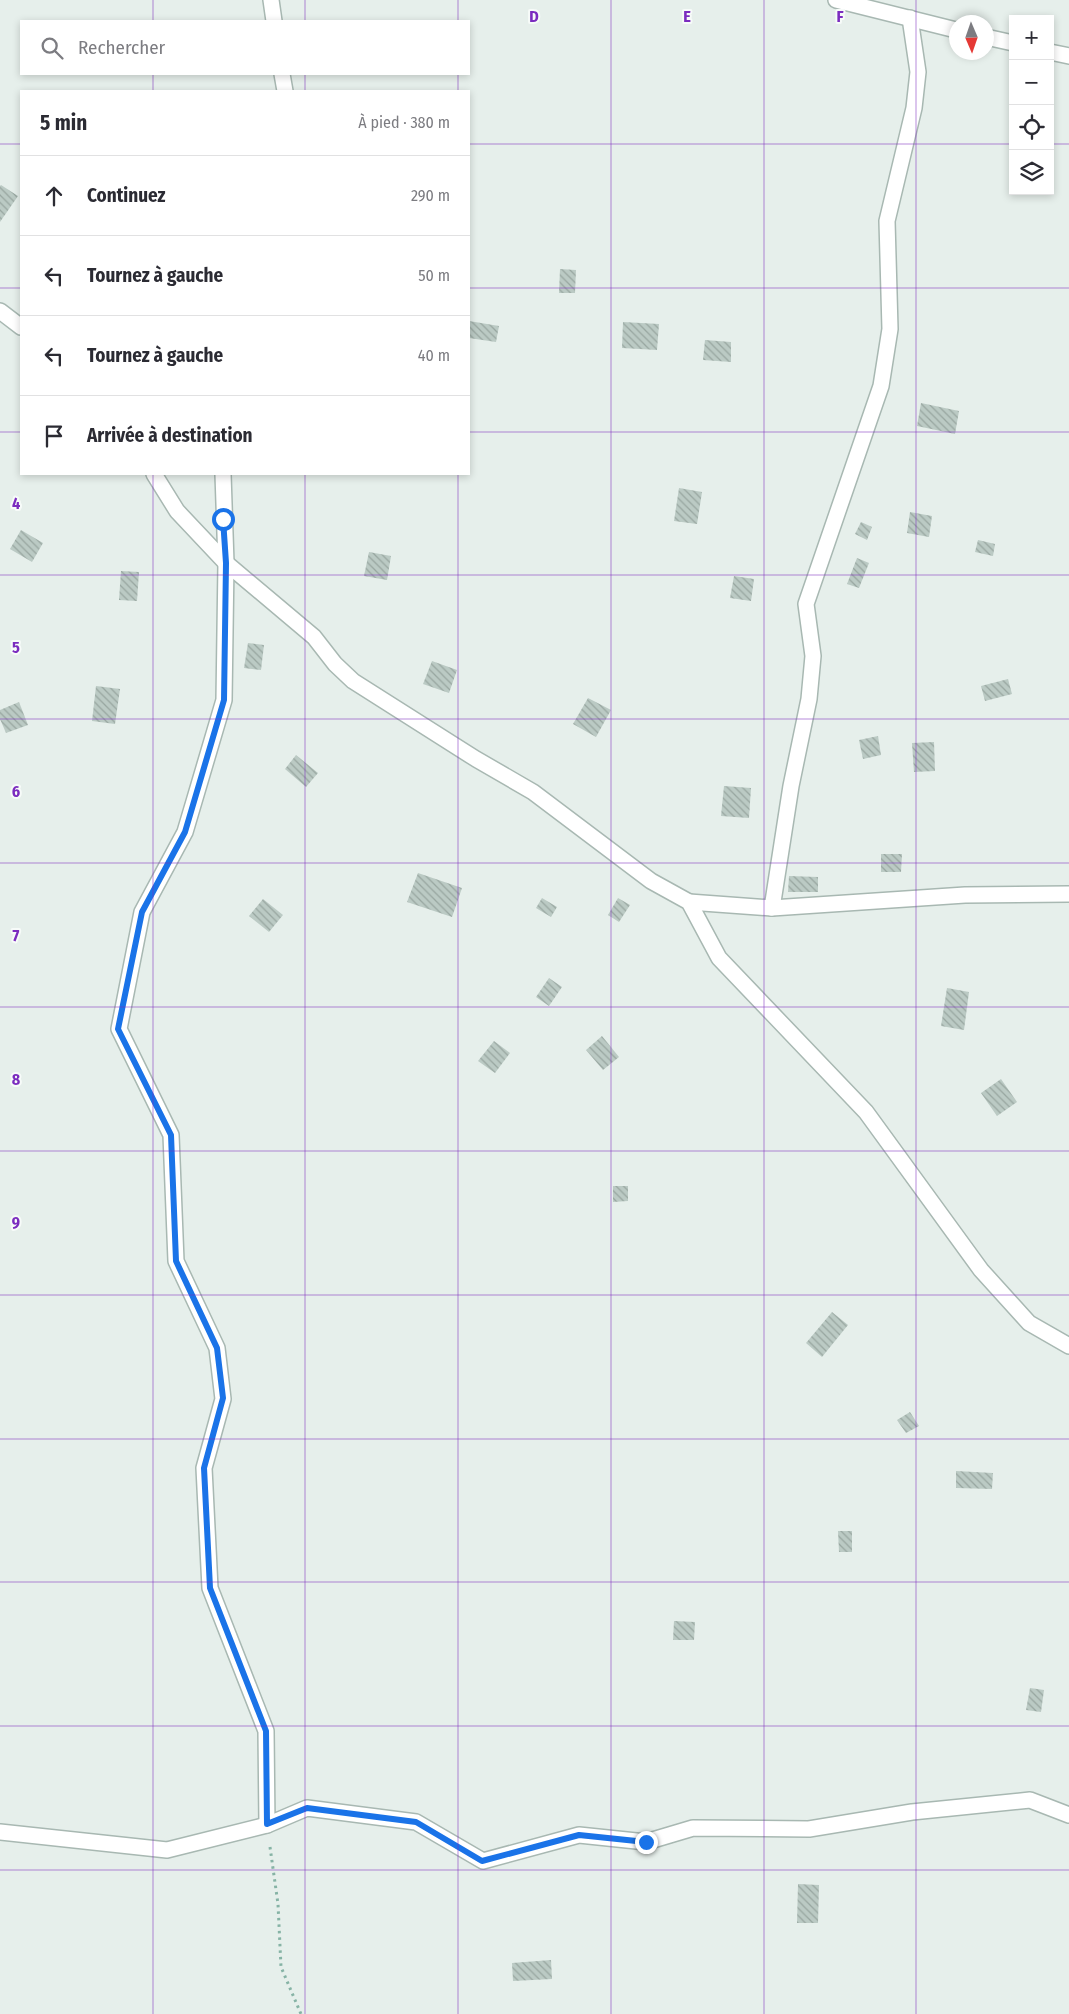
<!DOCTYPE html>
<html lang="fr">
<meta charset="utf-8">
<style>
body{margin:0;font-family:"Fira Sans Condensed",sans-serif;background:#f7f7f7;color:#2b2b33}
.controls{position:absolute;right:15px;top:15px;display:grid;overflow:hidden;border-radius:0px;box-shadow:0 2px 8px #0003}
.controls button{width:45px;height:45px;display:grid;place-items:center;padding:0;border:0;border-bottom:1px solid #e1e1e2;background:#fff;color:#2b2b33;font:25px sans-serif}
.compass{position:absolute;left:949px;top:15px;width:45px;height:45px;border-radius:50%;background:#fff;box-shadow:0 2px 8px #0003;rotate:178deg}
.stop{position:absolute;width:15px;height:15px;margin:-11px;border:4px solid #1a73e8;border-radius:50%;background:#fff}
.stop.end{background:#1a73e8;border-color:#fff;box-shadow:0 1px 5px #0008}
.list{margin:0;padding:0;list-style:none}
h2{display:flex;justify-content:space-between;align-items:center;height:65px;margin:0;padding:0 20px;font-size:21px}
h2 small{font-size:16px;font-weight:400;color:#7c7c81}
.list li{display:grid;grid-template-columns:32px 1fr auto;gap:15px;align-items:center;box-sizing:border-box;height:80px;padding:0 20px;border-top:1px solid #e1e1e2}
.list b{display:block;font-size:19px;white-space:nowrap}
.list em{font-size:16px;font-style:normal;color:#7c7c81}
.icon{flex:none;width:28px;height:28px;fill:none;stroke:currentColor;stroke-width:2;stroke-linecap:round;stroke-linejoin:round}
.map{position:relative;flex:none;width:1069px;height:2014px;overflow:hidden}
.search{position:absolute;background:#fff;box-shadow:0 2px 8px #0003;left:20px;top:20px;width:450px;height:55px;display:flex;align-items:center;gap:12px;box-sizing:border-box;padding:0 18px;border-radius:0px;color:#7c7c81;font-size:19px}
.panel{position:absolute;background:#fff;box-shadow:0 2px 8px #0003;left:20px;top:90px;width:450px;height:385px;border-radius:0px}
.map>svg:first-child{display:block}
.building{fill:url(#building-back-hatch)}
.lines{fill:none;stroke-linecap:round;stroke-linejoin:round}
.street-casing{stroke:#a8b8b2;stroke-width:18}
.path{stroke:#86b3a5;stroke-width:3;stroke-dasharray:2.5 4;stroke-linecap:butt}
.street{stroke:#fff;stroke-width:15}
.route{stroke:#1a73e8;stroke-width:6}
.grid{fill:none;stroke:#7b2cbf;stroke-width:1;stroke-opacity:0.55}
.grid-label{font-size:16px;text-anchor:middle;font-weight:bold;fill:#7b2cbf;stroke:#f7fbf9;stroke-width:4;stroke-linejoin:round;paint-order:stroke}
</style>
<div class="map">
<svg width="1069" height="2014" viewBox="0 0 1069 2014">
<defs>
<pattern id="building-back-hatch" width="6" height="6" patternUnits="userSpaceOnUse" patternTransform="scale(1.25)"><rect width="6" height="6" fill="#bbcac4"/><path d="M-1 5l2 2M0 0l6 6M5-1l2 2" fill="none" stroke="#98a6a0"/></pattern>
</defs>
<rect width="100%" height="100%" fill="#e6efeb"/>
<g class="building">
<polygon points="1,185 18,196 0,222 0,186"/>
<polygon points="560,269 576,270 575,293 559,293"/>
<polygon points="469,321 499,326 496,342 469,338"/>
<polygon points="623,322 659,324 657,350 622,348"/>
<polygon points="705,340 731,342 731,362 703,360"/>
<polygon points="921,403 959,411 955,434 917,426"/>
<polygon points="679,488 702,492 697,524 674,521"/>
<polygon points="910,512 932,516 929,537 907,533"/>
<polygon points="861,522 872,527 867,540 855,534"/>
<polygon points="21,530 43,543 32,562 10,549"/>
<polygon points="978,540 995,544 993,556 975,552"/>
<polygon points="369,552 391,556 387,580 364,576"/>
<polygon points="857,558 869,563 859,588 847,584"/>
<polygon points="121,571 139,572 137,601 119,600"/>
<polygon points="734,576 754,579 751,601 730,598"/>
<polygon points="248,643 264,645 261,670 244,668"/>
<polygon points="432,661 457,670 449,693 423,684"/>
<polygon points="1008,679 1012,694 985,701 981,686"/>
<polygon points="96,686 120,689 115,724 92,721"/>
<polygon points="588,698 611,710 596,737 573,724"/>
<polygon points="19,702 28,725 6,733 0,719 0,710"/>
<polygon points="878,736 881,755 863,759 859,740"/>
<polygon points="934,742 935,771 914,772 912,743"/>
<polygon points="296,755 318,773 306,787 285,769"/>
<polygon points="724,786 751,788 749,818 721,816"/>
<polygon points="881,854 902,854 901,872 881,872"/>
<polygon points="418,873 462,888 452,917 407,902"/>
<polygon points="789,876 818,877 818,892 788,892"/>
<polygon points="542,898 557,907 551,917 536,908"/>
<polygon points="618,898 630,905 619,922 608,915"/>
<polygon points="263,899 283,915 269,932 249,916"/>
<polygon points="549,978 562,987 549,1006 536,997"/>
<polygon points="947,988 969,992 964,1030 941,1026"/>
<polygon points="602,1036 619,1057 603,1070 586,1050"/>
<polygon points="494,1041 510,1053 495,1073 478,1061"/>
<polygon points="1001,1079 1017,1102 997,1116 981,1093"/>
<polygon points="613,1186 628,1186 628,1201 613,1202"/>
<polygon points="832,1312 848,1325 822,1357 806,1343"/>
<polygon points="910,1412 919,1426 906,1433 897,1420"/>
<polygon points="956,1471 993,1473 992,1489 956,1488"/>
<polygon points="838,1531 852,1531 852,1552 839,1552"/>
<polygon points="674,1621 695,1622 694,1640 673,1640"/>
<polygon points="1030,1688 1044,1690 1041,1712 1026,1710"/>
<polygon points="798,1884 819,1885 818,1923 797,1923"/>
<polygon points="551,1960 552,1979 513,1981 512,1963"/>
</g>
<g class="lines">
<defs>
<g id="street">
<polyline points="271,0 274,21"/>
<polyline points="836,0 956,30"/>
<polyline points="986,37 1013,43"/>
<polyline points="1050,52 1069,56"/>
<polyline points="282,74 285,91"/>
<polyline points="0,311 21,327"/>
<polyline points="154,474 177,511 226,563 314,637 335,664 353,681 476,759 533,792 651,881 689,902 719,958 866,1112 981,1270 1029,1323 1069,1346"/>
<polyline points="223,474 226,563 224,700 185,832 142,912 119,1029 171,1135 176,1261 217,1348 223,1399 204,1468 210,1588 266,1731 267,1825"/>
<polyline points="689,902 772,908 965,895 1069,894"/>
<polyline points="772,908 791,786 809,699 813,656 806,604 881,386 890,329 887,221 914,108 918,72 910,18"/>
<polyline points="0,1832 167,1850 267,1825 307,1808 416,1822 483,1861 579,1835 646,1842 693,1828 809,1829 912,1812 1030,1800 1069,1815"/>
</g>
</defs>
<use href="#street" class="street-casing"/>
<polyline class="path" points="270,1847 278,1904 281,1967 301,2014"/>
<use href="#street" class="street"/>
</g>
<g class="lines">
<polyline class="route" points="223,519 226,563 224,700 185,832 142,912 118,1029 171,1135 176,1261 217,1348 223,1398 204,1468 210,1588 266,1731 267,1824 307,1808 416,1822 482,1861 579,1835 646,1842"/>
</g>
<path class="grid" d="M153,0v21M305,0v21M458,0v21M611,0v2014M764,0v2014M916,0v2014M153,74v17M305,74v17M458,74v17M0,144h21M469,144h544M1050,144h19M0,288h21M469,288h600M0,432h21M469,432h600M153,474v1540M305,474v1540M458,474v1540M0,575h1069M0,719h1069M0,863h1069M0,1007h1069M0,1151h1069M0,1295h1069M0,1439h1069M0,1582h1069M0,1726h1069M0,1870h1069"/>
<g class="grid-label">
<text x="534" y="22">D</text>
<text x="687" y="22">E</text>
<text x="840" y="22">F</text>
<text x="16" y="509">4</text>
<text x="16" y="653">5</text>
<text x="16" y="797">6</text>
<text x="16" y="941">7</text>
<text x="16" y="1085">8</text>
<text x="16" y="1228">9</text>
</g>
</svg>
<div class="controls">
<button>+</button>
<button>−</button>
<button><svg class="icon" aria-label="locate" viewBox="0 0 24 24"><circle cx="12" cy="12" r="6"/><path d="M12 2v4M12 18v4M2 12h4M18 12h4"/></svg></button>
<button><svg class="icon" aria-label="layers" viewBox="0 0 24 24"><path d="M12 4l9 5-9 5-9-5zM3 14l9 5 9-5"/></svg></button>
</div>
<svg class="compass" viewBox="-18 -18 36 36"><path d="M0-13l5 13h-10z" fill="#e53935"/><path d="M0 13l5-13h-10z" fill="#7c7c81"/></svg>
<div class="stop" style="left:223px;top:519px"></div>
<div class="stop end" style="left:646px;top:1842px"></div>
<div class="search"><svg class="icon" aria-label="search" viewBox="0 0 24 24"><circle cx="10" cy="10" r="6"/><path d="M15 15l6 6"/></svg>Rechercher</div>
<section class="panel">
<h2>5 min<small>À pied · 380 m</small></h2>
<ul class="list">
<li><svg class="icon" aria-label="ahead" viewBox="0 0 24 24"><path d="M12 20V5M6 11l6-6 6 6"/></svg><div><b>Continuez</b></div><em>290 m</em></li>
<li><svg class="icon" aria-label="left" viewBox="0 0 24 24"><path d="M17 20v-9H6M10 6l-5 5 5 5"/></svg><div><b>Tournez à gauche</b></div><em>50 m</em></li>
<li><svg class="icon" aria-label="left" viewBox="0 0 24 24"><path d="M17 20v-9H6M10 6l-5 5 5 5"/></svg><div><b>Tournez à gauche</b></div><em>40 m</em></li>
<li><svg class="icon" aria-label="arrive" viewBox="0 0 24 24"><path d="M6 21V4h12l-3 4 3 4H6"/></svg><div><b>Arrivée à destination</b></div></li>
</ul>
</section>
</div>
